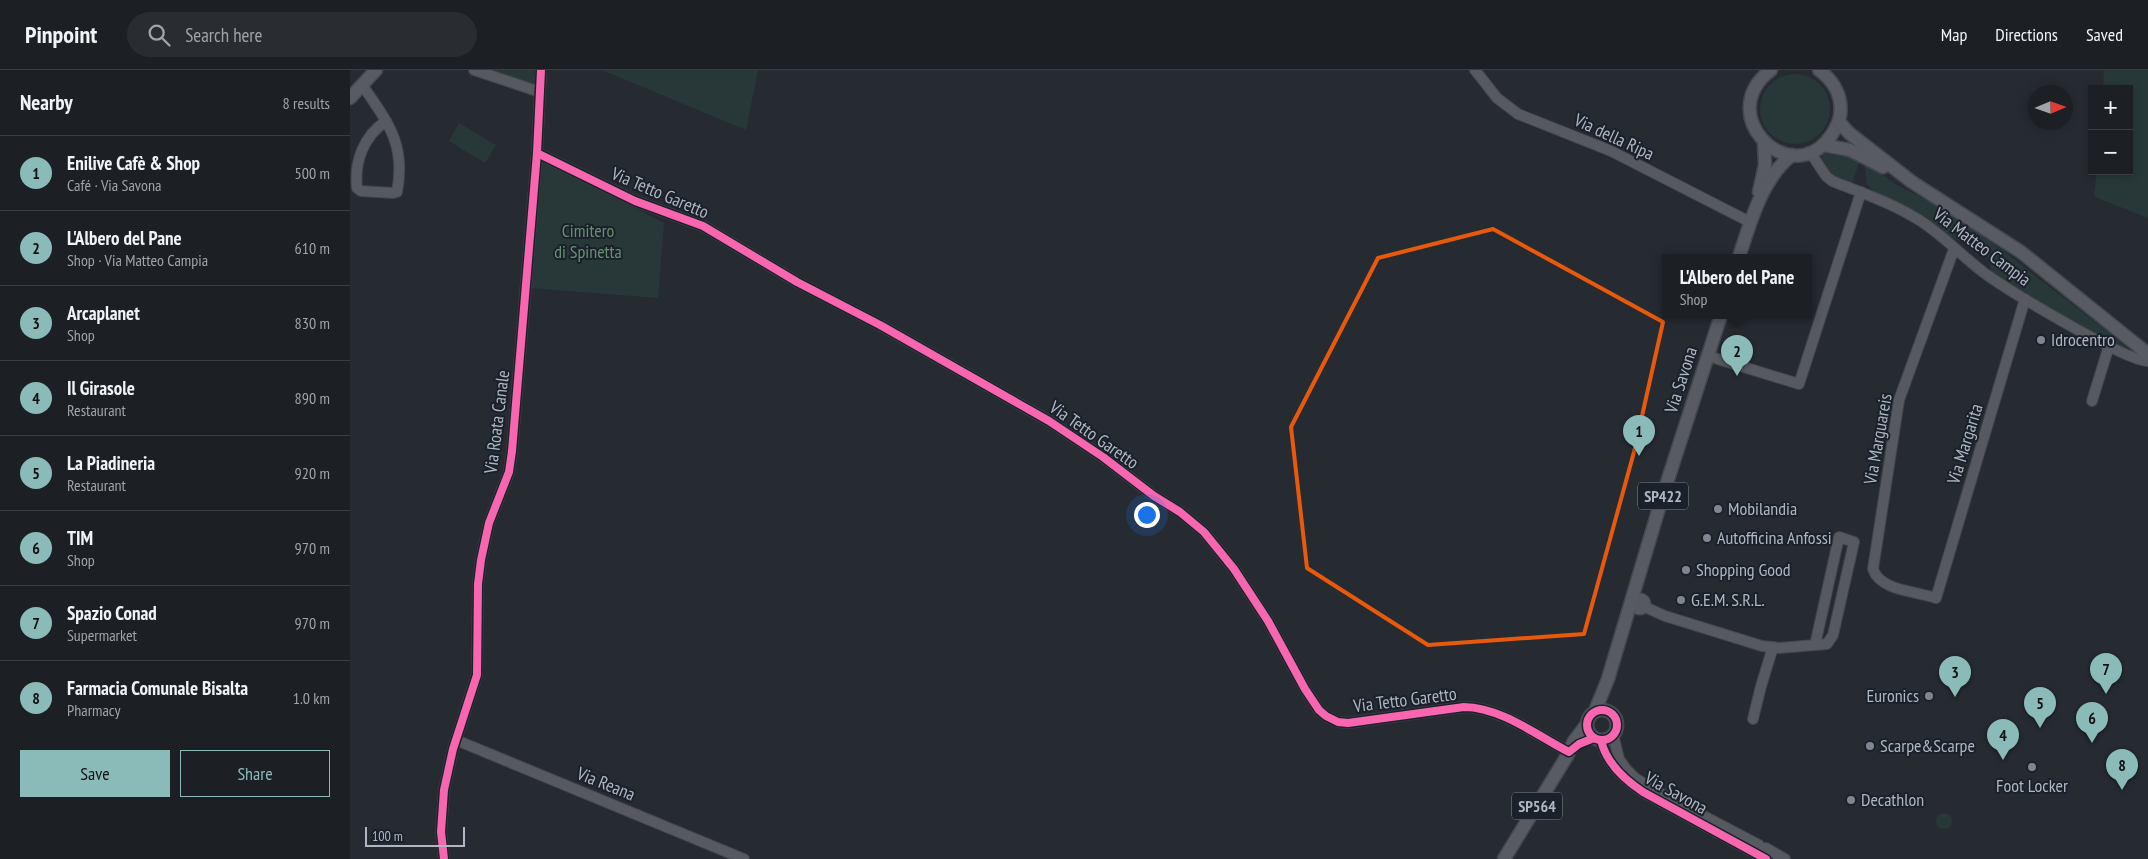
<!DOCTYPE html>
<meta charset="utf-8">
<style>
body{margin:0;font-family:"PT Sans Narrow",sans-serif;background:#292d32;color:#f1f3f6}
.controls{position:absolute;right:15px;top:15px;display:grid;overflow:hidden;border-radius:0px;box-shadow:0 2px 8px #0003}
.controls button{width:45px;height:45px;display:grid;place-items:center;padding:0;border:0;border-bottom:1px solid #3a3e42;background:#1c2025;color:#f1f3f6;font:25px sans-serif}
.compass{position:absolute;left:1678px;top:15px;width:45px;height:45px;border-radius:50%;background:#1c2025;box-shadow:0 2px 8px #0003;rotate:88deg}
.scale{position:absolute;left:15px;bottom:12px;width:100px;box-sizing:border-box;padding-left:5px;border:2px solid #afb7c2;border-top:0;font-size:14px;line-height:18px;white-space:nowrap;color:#afb7c2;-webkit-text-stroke:4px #1a212a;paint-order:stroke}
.you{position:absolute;left:796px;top:444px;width:18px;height:18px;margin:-12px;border:4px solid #fff;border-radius:50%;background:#1a73e8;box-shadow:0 0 0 8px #1a73e833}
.badge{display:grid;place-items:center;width:32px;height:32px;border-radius:50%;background:#8bbbb9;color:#111;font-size:16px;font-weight:700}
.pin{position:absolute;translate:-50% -41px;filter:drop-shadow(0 1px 2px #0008)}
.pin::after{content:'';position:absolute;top:26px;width:18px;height:15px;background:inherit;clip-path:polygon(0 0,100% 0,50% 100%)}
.popup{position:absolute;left:1312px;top:184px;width:150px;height:65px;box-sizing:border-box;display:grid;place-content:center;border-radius:0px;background:#1c2025;filter:drop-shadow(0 1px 4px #0005);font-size:16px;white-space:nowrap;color:#a0a3a7}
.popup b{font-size:19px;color:#f1f3f6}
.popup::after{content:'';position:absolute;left:50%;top:100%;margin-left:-10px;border:10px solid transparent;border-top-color:#1c2025}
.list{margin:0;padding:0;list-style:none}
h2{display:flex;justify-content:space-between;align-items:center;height:65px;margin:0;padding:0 20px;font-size:21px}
h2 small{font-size:16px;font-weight:400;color:#a0a3a7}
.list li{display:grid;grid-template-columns:32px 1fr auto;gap:15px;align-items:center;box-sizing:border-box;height:75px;padding:0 20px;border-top:1px solid #3a3e42}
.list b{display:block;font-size:19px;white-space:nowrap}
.list p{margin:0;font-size:16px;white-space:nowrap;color:#a0a3a7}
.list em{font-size:16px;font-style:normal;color:#a0a3a7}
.actions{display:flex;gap:10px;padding:15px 20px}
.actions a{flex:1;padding:11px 0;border:1px solid #8bbbb9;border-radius:0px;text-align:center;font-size:18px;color:#8bbbb9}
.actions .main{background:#8bbbb9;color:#111}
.icon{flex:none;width:28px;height:28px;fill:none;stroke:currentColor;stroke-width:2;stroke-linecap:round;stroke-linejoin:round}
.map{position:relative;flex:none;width:1798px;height:789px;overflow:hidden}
header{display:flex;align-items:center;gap:30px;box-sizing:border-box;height:70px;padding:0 25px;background:#1c2025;border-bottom:1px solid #3a3e42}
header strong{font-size:24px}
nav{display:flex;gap:28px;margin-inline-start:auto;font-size:18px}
.search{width:350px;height:45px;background:#292d32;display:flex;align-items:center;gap:12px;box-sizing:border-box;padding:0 18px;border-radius:28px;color:#a0a3a7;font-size:19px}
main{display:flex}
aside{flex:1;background:#1c2025}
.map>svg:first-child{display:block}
.green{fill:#283839}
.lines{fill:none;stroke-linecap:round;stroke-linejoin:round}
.minor-casing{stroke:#424549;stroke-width:12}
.major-casing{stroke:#43474e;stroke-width:15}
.minor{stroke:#56595f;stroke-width:10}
.major{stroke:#585b61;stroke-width:12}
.cycleway-casing{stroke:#1a212a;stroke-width:11}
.cycleway{stroke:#f766af;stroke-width:8}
.marked{fill:none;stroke:#e8590c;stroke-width:4;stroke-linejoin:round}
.poi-dot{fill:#7f868f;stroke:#1a212a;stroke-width:2}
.labels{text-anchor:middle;stroke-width:4;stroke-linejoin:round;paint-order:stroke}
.shield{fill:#1a212a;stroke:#828a94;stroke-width:1}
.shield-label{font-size:16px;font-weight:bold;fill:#afb7c2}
.street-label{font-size:18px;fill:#afb7c2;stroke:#1a212a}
.park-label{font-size:18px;fill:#699071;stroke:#1a212a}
.poi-label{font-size:18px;fill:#afb7c2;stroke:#1a212a;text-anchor:start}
</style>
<header>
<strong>Pinpoint</strong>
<div class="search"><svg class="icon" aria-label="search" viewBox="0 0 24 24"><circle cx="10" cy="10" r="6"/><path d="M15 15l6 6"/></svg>Search here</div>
<nav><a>Map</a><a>Directions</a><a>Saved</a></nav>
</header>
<main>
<aside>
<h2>Nearby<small>8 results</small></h2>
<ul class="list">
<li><span class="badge">1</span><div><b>Enilive Cafè &amp; Shop</b><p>Café · Via Savona</p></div><em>500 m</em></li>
<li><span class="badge">2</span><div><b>L'Albero del Pane</b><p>Shop · Via Matteo Campia</p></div><em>610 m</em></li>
<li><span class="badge">3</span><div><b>Arcaplanet</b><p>Shop</p></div><em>830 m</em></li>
<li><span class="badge">4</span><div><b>Il Girasole</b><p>Restaurant</p></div><em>890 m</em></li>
<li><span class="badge">5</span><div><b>La Piadineria</b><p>Restaurant</p></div><em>920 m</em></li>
<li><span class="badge">6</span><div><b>TIM</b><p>Shop</p></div><em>970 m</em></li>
<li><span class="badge">7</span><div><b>Spazio Conad</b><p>Supermarket</p></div><em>970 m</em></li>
<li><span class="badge">8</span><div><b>Farmacia Comunale Bisalta</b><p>Pharmacy</p></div><em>1.0 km</em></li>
</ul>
<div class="actions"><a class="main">Save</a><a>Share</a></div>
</aside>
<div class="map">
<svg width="1798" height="789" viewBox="0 0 1798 789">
<rect width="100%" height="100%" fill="#262b31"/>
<g class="green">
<polygon points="142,0 184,0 184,18 141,3"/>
<polygon points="252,0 408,0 396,60"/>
<polygon points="1754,0 1798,0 1798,148 1745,127 1744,124 1747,101 1779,101 1779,19 1753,19"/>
<circle cx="1445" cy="39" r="35"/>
<polygon points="109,53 146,75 135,93 99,71"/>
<path d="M1479,80l31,9 -8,25c-15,-6 -33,-12 -31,-32z"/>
<polygon points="192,90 314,153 308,228 181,218"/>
<polygon points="1514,92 1547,115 1592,138 1639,170 1762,265 1778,279 1765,275 1748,266 1646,205 1641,201 1638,187 1631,180 1595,165 1526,124 1517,114"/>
<circle cx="1594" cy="751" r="8"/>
</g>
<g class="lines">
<defs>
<g id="minor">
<polyline points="124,0 190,22"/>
<polyline points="1125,0 1147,28 1168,44 1261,81 1400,152"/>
<path d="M13,16c25,37 43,58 34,106l-4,1 -32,-2 -4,-3c-3,-27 7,-52 29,-67"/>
<path d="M1460,82l16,24 6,5c30,12 60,22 87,39 26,16 46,40 71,57 23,16 137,85 158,84"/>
<path d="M187,83l98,48 68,25 94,56 83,43 169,96 54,36 51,39 26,16 24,20 30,37 34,52 37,68 14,21 7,6 12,6 10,1 116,-16c36,0 74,29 105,45"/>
<path d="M1604,179l-55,151 -26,169c7,22 43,22 63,29l89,-299"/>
<polyline points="1358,286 1449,314 1511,122"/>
<polyline points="1742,331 1759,276"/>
<circle cx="1290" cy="534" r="5.5"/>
<polyline points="1295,537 1315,546 1412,576 1429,578 1477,574 1483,565 1504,472 1489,467 1465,575"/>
<polyline points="1403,649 1411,616 1423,577"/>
<polyline points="1263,664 1269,689 1276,699 1285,708 1306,721 1409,775"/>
<polyline points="106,670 394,789"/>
<path d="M1251,670c5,23 24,40 42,52l112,61"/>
<polyline points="1416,778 1435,789"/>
<polyline points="1412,787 1416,789"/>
<polyline points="94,789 91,762 94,720 103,679 127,605 128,514 131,490 139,453 159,402 162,381 187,83 191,0"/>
</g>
<g id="major">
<path d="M1421,0c-57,43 14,116 55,72 7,-8 12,-16 14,-26 3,-19 -6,-35 -21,-46"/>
<polyline points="0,28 26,0"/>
<polyline points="1489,52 1499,63 1562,112 1671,182 1798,284"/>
<polyline points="1473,75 1500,80 1533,97"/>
<polyline points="1409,122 1415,95 1414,73"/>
<path d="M1389,187c11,-34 23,-79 53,-102"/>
<circle cx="1252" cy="655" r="15"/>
<polyline points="1245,641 1258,609 1312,428 1371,245"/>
<polyline points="1154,789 1217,686 1224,671 1237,654"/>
</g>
</defs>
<use href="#minor" class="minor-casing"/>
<use href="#major" class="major-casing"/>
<use href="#minor" class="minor"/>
<use href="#major" class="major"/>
<defs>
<g id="cycleway">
<path d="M187,83l98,48 68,25 94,56 83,43 169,96 54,36 51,39 26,16 24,20 30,37 34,52 37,68 14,21 7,6 12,6 10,1 116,-16c36,0 74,29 105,45l10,-8 15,-6"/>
<circle cx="1252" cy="655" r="15"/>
<path d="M1251,670c5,23 24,40 42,52l123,67"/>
<polyline points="94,789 91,762 94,720 103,679 127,605 128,514 131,490 139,453 159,402 162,381 187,83 191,0"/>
</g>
</defs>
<use href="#cycleway" class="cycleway-casing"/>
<use href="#cycleway" class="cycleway"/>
</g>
<path class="marked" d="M1143,159l170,93 -29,130 -50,182 -156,11 -121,-77 -16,-141 87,-169z"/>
<g class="poi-dot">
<circle cx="1691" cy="270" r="5"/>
<circle cx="1368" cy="439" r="5"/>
<circle cx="1357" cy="468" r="5"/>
<circle cx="1336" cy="500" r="5"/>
<circle cx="1331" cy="530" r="5"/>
<circle cx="1579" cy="626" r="5"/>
<circle cx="1520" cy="676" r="5"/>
<circle cx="1682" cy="697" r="5"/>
<circle cx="1501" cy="730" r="5"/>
</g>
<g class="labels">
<g class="shield">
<rect x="1288" y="412.5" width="50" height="27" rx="4"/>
<rect x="1162" y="722.5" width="50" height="27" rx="4"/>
</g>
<g class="shield-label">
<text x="1313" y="432">SP422</text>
<text x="1187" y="742">SP564</text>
</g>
<g class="street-label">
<text transform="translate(1264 67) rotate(25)" y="6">Via della Ripa</text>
<text transform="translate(310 123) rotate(23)" y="6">Via Tetto Garetto</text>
<text transform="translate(1632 177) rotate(37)" y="6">Via Matteo Campia</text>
<text transform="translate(1331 310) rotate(-72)" y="6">Via Savona</text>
<text transform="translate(147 352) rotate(-83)" y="6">Via Roata Canale</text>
<text transform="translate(744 365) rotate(35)" y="6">Via Tetto Garetto</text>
<text transform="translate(1528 369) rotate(-80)" y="6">Via Marguareis</text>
<text transform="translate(1615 374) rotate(-73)" y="6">Via Margarita</text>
<text transform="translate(1055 630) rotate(-7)" y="6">Via Tetto Garetto</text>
<text transform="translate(256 714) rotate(22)" y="6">Via Reana</text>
<text transform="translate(1326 723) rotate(29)" y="6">Via Savona</text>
</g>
<g class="park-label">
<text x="238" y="167">Cimitero<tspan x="238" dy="21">di Spinetta</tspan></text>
</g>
<g class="poi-label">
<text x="1701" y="276">Idrocentro</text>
<text x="1378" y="445">Mobilandia</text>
<text x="1367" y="474">Autofficina Anfossi</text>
<text x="1346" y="506">Shopping Good</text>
<text x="1341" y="536">G.E.M. S.R.L.</text>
<text x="1569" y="632" text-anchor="end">Euronics</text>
<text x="1530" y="682">Scarpe&amp;Scarpe</text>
<text x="1682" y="722" text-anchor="middle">Foot Locker</text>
<text x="1511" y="736">Decathlon</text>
</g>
</g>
</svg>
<div class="controls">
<button>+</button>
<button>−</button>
</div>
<svg class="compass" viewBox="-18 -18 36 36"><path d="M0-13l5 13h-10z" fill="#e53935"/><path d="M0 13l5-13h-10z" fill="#a0a3a7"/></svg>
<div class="scale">100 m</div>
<div class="you"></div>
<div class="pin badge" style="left:1289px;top:386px">1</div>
<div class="pin badge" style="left:1387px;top:306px">2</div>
<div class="popup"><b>L'Albero del Pane</b>Shop</div>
<div class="pin badge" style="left:1605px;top:627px">3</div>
<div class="pin badge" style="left:1653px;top:690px">4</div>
<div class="pin badge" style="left:1690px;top:658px">5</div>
<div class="pin badge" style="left:1742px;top:673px">6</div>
<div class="pin badge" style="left:1756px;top:624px">7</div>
<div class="pin badge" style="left:1772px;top:720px">8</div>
</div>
</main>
